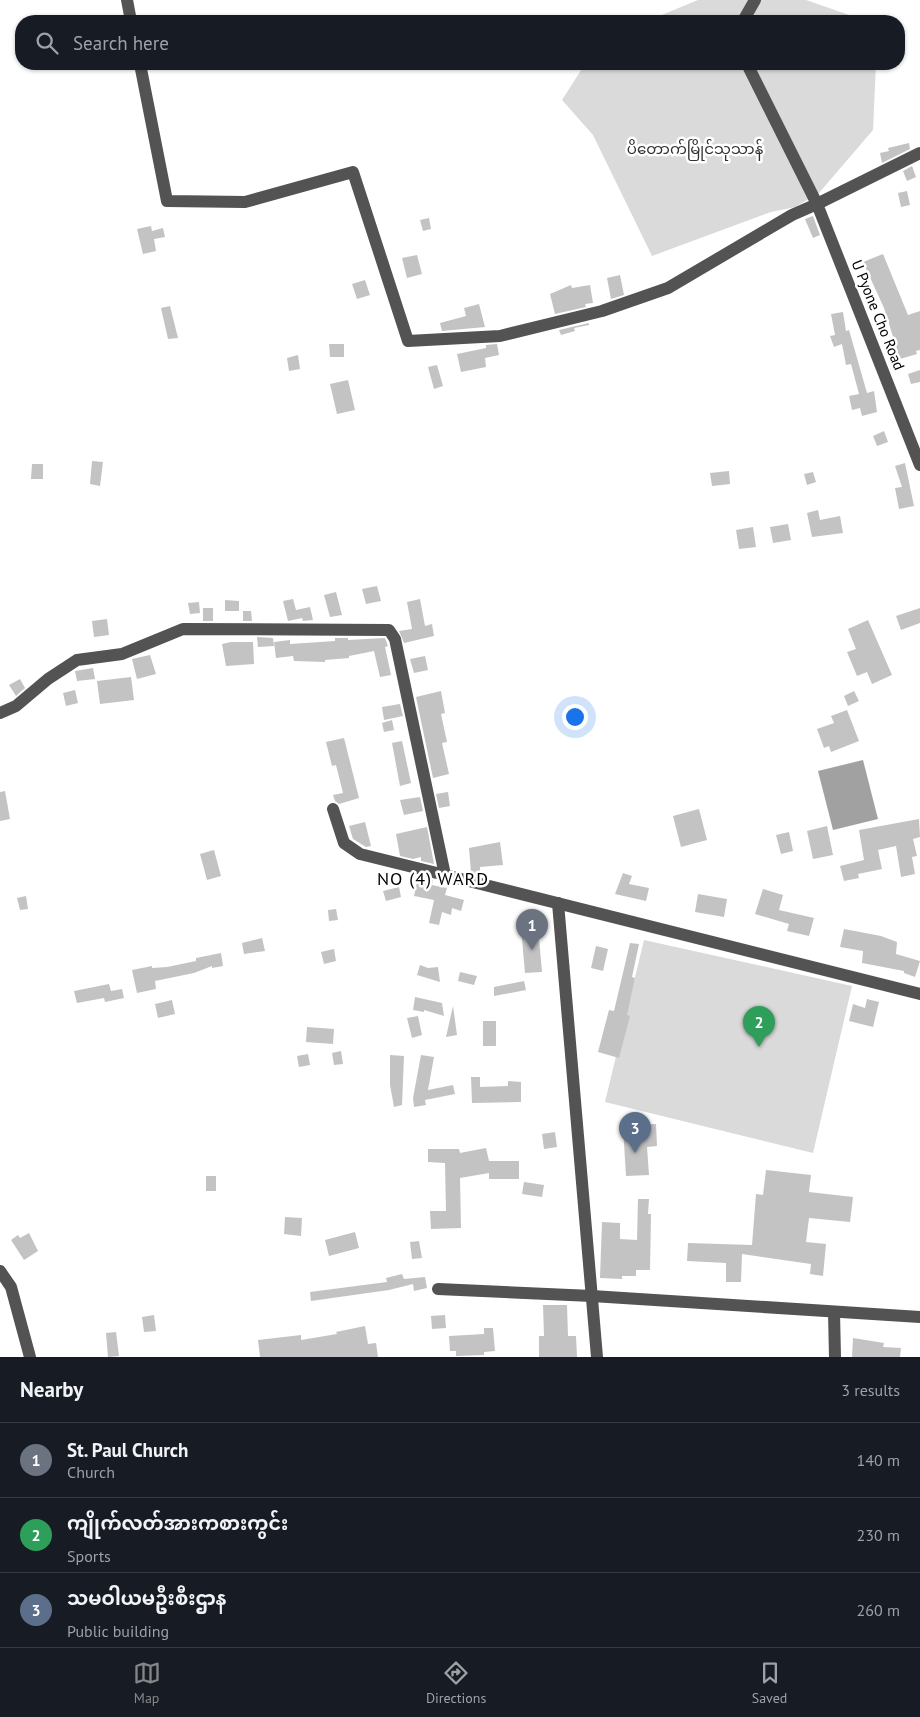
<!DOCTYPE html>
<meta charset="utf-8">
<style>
body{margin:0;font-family:"PT Sans","Noto Sans Myanmar",sans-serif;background:#20242c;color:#f1f3f6}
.you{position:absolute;left:574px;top:716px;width:18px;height:18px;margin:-12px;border:4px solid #fff;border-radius:50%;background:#1a73e8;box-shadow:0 0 0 8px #1a73e833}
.badge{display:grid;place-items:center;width:32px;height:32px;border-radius:50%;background:#858687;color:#fff;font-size:16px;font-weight:700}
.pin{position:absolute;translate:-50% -41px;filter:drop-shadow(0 1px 2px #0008)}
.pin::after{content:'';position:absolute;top:26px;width:18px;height:15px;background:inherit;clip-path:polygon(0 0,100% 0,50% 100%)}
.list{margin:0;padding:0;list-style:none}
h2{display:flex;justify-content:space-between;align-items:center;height:65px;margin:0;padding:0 20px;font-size:21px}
h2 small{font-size:16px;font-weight:400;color:#9ea1a6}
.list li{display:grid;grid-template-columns:32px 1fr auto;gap:15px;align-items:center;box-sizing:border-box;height:75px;padding:0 20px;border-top:1px solid #363941}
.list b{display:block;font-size:19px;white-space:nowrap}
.list p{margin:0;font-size:16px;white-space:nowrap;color:#9ea1a6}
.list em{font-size:16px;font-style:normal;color:#9ea1a6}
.icon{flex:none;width:28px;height:28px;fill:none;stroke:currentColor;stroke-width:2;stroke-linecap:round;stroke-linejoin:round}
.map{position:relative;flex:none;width:920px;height:1357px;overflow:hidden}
.search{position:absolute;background:#171b24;box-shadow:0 1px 4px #0004;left:15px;right:15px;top:15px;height:55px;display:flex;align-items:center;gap:12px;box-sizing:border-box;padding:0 18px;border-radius:20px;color:#9ea1a6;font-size:19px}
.sheet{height:290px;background:#171b24}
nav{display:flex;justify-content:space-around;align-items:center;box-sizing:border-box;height:70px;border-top:1px solid #363941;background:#171b24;font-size:14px;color:#9ea1a6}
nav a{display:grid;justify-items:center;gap:2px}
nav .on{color:#858687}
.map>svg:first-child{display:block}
.green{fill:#dadada}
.water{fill:#a1a1a1}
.building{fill:#c3c3c3}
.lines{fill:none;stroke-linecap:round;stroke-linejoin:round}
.minor{stroke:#535353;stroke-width:12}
.labels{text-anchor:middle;stroke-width:5;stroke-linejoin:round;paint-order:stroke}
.park-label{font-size:15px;fill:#313131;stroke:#fff}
.street-label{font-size:15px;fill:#000;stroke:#fff}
.quarter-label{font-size:18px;letter-spacing:1px;fill:#000;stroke:#fff}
</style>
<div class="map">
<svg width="920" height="1357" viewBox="0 0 920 1357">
<rect width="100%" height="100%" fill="#fff"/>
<g class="green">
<polygon points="698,0 806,0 855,17 857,21 647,21"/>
<polygon points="585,64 876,64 873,130 819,193 795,207 771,212 652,256 593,135 562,100"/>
<polygon points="644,940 852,986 813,1153 605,1102"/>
</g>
<polygon class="water" points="863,760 878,819 833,830 818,771"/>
<g class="building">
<polygon points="909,143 910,149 882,163 880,153 889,151 888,148"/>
<polygon points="912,166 916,177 907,181 903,171"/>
<polygon points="907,191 910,205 901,207 898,193"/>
<polygon points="813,216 820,235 813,238 805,219"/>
<polygon points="429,218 431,229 423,231 420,220"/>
<polygon points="151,226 152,231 163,228 165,237 154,239 156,251 143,254 137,229"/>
<polygon points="883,254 908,315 920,311 920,350 916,351 917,354 900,359 884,308 863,262"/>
<polygon points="417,255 422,274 407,278 402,258"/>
<polygon points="620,275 624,295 611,299 607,278"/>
<polygon points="365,280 370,295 357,299 352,284"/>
<polygon points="571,285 572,288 590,285 593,303 585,304 586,307 555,314 550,294"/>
<polygon points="479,304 485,327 442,331 440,323 466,316 464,308"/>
<polygon points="170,306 178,338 168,339 161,308"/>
<polygon points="843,312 846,331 849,330 867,393 874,391 877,412 862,416 860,408 852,410 849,396 859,394 851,364 846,365 842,344 834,347 830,336 835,335 831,314"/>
<polygon points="589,323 589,325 574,328 575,331 561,335 559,330"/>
<polygon points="329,344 344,344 344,357 330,357"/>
<polygon points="497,344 499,355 485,358 486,367 461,372 457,354 486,348 486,345"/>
<polygon points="298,355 300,369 289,371 287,358"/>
<polygon points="437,365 443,386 434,389 428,367"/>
<polygon points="920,370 920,382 911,384 908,374"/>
<polygon points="348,380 355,410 337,414 330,384"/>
<polygon points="884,431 888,442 877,446 873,436"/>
<polygon points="92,461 103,462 100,486 90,484"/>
<polygon points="905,463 914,506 899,509 895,488 902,487 895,466"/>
<polygon points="32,464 43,464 43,479 31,479"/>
<polygon points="729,471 730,484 712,486 710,473"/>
<polygon points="813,472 816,482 807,485 804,474"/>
<polygon points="818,510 820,520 840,516 843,533 812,537 807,513"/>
<polygon points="788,524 791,540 773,543 770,527"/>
<polygon points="753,527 756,547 739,549 736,530"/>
<polygon points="377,586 381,601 366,604 362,589"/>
<polygon points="336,592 342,615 330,617 324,595"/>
<polygon points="293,599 296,610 310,607 313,620 303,621 302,618 288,621 283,601"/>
<polygon points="420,599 425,626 432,624 434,636 404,643 399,631 412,629 407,602"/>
<polygon points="225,600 239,601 239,611 225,611"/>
<polygon points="199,602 200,613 190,614 188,603"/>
<rect x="203" y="608" width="10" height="13"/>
<polygon points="920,608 920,623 901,630 896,616"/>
<polygon points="243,611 251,611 252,621 243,621"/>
<polygon points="107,619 109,635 94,637 92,621"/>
<polygon points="868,620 892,675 872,684 867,672 857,676 847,652 856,649 848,629"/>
<polygon points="257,637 273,638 274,646 258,647"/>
<polygon points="335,638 348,638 348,640 385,638 388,646 385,647 391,675 380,677 374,651 349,656 349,658 325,660 325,662 294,661 293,656 276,658 274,642 290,640 290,644 335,641"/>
<polygon points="231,642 253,642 254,664 226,666 222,644"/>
<polygon points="150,655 156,674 137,679 132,659"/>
<polygon points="425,656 428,670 414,673 410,659"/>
<polygon points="93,668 95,679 77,681 75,671"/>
<polygon points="131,677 134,700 100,704 97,681"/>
<polygon points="20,679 25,688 16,696 9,685"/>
<polygon points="75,690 78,703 66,706 63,693"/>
<polygon points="441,691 445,713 441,714 447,742 442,743 449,774 433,778 416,697"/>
<polygon points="854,691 859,701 848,706 844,696"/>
<polygon points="400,704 403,716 384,720 382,707"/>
<polygon points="847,710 859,741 831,752 829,746 824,748 817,729 834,723 831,716"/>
<polygon points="392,720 394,730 384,732 382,723"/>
<polygon points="344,738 359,798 339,804 335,801 333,795 343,793 336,765 332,766 326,742"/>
<polygon points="402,741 411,783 400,786 392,743"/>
<polygon points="5,791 10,819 0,821 0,792"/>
<polygon points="448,792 450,806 439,808 436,794"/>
<polygon points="420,797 423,811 404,815 400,800"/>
<polygon points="699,809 707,840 681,847 673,816"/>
<polygon points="919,819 920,837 913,839 917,856 912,857 915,874 901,877 896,846 878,850 882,869 858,874 859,878 844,881 840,866 864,860 859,830"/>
<polygon points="365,822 371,846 366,847 353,839 349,826"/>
<polygon points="827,826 833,855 813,859 807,831"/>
<polygon points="427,827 434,864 421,861 421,857 413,859 400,856 396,834"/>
<polygon points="789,832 793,851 781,854 776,835"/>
<polygon points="500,842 503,865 480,867 480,875 471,873 469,848"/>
<polygon points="214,850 221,876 207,880 200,854"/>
<polygon points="623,873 632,876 629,884 649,888 646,901 615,894"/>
<polygon points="418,877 433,880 432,885 447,888 445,895 464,900 461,911 452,908 451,915 442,912 439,925 429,923 434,900 414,896"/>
<polygon points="399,887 401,897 386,901 383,891"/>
<polygon points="763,889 783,895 779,910 814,918 809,936 787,931 789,924 755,914"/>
<polygon points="698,894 727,899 724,917 695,912"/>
<polygon points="26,896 28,909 20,910 17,898"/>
<polygon points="336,909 338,920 329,921 328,910"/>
<polygon points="538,927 542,972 525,973 521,928"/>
<polygon points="844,929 881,936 897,942 896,954 920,961 915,977 904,973 904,971 862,963 863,951 840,947"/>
<polygon points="262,938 265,951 244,954 242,943"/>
<polygon points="630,943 639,944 632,977 635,978 627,1015 630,1016 619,1058 598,1052 609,1010 614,1011"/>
<polygon points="596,946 608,949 603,971 591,968"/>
<polygon points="334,949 336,961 324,964 321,952"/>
<polygon points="221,953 223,966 212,968 212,966 194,973 155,981 156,989 137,993 132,970 152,966 152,968 167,967 196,961 196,958"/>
<polygon points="420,965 428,968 438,967 440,982 417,975"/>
<polygon points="460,972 477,976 474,985 458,981"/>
<polygon points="524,981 526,990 494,996 494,987"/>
<polygon points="109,984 111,991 122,989 124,998 105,1002 104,998 77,1003 74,991"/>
<polygon points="415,997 442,1003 444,1016 424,1010 424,1012 413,1010"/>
<polygon points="867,999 879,1002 873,1027 849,1021 853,1004 865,1008"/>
<polygon points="172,1000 175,1014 158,1018 155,1004"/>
<polygon points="453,1006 457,1035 446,1037"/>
<polygon points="418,1016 422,1035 412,1038 407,1018"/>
<rect x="483" y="1021" width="13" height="25"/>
<polygon points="307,1027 334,1029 333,1044 306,1042"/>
<polygon points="341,1051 343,1064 334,1065 332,1053"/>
<polygon points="308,1054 310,1065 299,1067 297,1056"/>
<polygon points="390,1055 404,1056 402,1105 394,1107 390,1085"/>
<polygon points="421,1055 434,1057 428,1090 453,1085 455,1094 425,1100 426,1105 414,1107 413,1098"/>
<polygon points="471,1077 480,1077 480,1087 508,1086 508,1081 521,1082 521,1102 472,1103"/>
<polygon points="656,1124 657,1146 647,1147 649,1175 626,1176 623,1126"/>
<polygon points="555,1132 557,1147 544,1149 542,1134"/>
<polygon points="486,1148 489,1161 519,1161 519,1179 489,1179 489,1173 460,1178 461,1228 431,1229 430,1211 446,1211 445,1163 428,1162 428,1149 459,1149 460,1153"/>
<polygon points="766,1170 811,1175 809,1192 853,1197 850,1222 809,1218 806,1242 826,1244 823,1276 810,1274 811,1264 742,1254 741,1282 726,1282 726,1263 687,1261 688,1243 752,1245 756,1194 763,1195"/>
<rect x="206" y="1176" width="10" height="15"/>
<polygon points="524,1182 544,1185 542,1197 522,1194"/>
<polygon points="638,1199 649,1199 648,1214 651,1214 650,1270 636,1270 636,1276 622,1276 622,1279 600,1278 602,1222 620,1223 620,1239 637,1240"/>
<polygon points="285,1217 302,1218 301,1236 284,1234"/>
<polygon points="355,1232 359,1248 329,1256 325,1240"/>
<polygon points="29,1233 38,1251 24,1260 11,1240 18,1235 20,1238"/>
<polygon points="419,1241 422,1258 412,1259 410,1242"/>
<polygon points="402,1274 404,1279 425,1277 427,1288 414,1291 413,1284 389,1290 311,1301 310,1292 387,1282 386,1278"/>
<polygon points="543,1305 567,1305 568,1336 576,1336 577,1357 539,1357 539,1336 544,1336"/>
<polygon points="154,1315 156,1331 144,1332 142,1317"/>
<polygon points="445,1315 446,1328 432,1329 431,1316"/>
<polygon points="365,1326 368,1344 376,1343 378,1357 260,1357 258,1340 301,1335 301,1340 337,1334 336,1332"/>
<polygon points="484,1328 493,1328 495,1351 484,1352 484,1355 456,1356 456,1351 450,1351 449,1336 484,1334"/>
<polygon points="116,1332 119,1356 108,1357 106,1333"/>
<polygon points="853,1338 884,1343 883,1347 901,1348 900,1357 852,1357"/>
</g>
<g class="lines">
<g class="minor">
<polyline points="127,0 131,21"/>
<polyline points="743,21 755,0"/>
<polyline points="140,64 167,201 245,202 353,172 408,341 500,336 602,311 668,288 792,215 817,204 747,64"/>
<polyline points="920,153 817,204 920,465"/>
<polyline points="0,713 16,706 48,679 77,660 122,654 183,629 389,630 395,639 445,875 920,994"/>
<polyline points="333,809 344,843 360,854 445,875"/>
<polyline points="558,903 597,1357"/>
<polyline points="0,1271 11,1287 30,1357"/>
<polyline points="438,1289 592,1296 920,1317"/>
<polyline points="834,1312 835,1357"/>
</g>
</g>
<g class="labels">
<g class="park-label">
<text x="695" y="154">ပိတောက်မြိုင်သုသာန်</text>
</g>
<g class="street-label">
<text transform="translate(878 315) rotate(68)" y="5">U Pyone Cho Road</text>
</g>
<g class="quarter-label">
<text x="433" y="885">NO (4) WARD</text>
</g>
</g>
</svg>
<div class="you"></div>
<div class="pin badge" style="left:532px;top:950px;background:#6b7280">1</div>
<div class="pin badge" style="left:759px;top:1047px;background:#2e9e5b">2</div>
<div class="pin badge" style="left:635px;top:1153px;background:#5c6f8a">3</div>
<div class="search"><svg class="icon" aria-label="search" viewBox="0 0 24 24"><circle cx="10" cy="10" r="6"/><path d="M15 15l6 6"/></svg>Search here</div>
</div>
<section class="sheet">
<h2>Nearby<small>3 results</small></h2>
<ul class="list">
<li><span class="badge" style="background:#6b7280">1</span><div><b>St. Paul Church</b><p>Church</p></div><em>140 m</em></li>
<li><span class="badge" style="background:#2e9e5b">2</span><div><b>ကျိုက်လတ်အားကစားကွင်း</b><p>Sports</p></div><em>230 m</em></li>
<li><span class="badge" style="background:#5c6f8a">3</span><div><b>သမဝါယမဦးစီးဌာန</b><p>Public building</p></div><em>260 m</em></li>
</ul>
</section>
<nav>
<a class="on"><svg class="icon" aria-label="map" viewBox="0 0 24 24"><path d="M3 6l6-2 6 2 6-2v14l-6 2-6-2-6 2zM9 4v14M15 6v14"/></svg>Map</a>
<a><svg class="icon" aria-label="directions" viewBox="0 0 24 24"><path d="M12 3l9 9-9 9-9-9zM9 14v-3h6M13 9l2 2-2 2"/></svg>Directions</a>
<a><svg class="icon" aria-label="saved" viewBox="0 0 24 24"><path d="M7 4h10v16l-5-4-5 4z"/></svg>Saved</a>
</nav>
